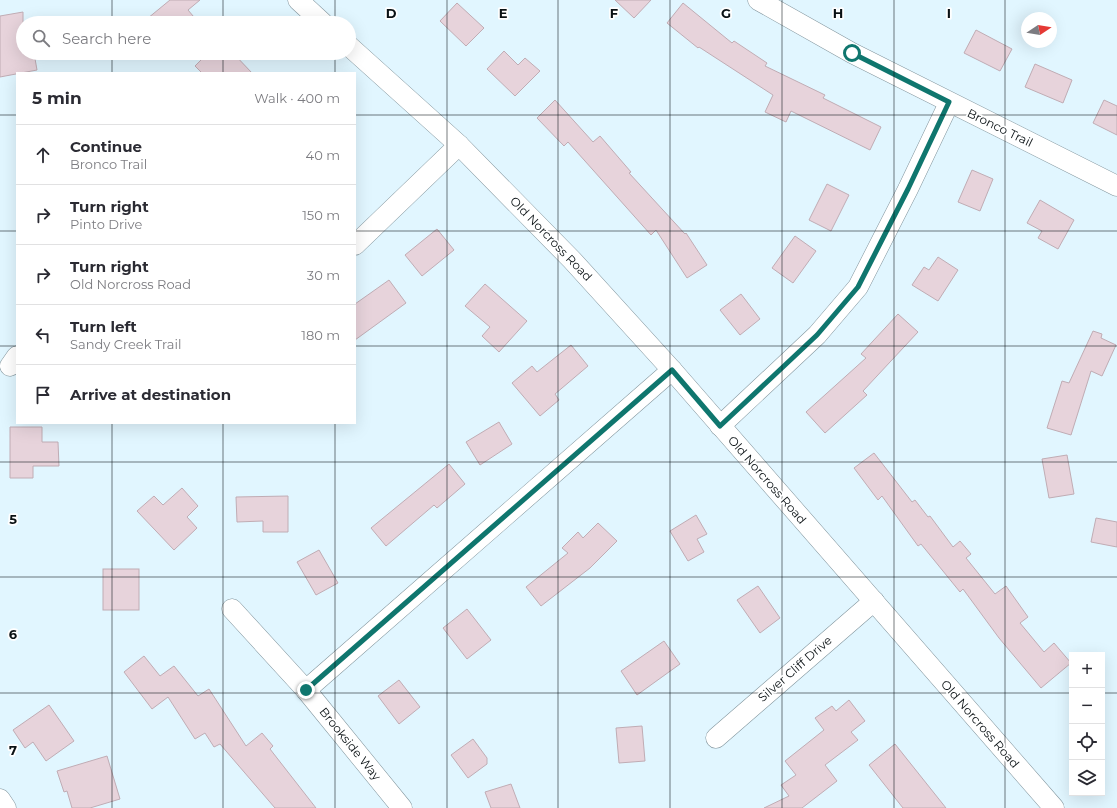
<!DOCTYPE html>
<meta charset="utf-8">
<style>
body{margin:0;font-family:Montserrat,sans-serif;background:#f7f7f7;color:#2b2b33}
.controls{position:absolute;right:12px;bottom:12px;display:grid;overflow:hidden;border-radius:0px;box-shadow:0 4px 16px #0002}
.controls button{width:36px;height:36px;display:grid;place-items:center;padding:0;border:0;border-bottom:1px solid #e1e1e2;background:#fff;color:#2b2b33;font:20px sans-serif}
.compass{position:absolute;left:1021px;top:12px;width:36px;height:36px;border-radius:50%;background:#fff;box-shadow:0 4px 16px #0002;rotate:78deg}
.stop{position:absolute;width:12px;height:12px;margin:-9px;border:3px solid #0f766e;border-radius:50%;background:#fff}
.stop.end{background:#0f766e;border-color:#fff;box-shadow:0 1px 4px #0008}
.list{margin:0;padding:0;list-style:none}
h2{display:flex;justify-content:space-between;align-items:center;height:52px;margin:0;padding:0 16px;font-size:17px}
h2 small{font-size:13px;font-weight:400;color:#7c7c81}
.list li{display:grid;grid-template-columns:26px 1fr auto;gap:12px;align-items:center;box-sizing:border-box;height:60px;padding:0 16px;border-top:1px solid #e1e1e2}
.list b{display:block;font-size:15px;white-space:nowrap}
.list p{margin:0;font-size:13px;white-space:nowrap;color:#7c7c81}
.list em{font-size:13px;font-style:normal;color:#7c7c81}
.icon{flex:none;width:22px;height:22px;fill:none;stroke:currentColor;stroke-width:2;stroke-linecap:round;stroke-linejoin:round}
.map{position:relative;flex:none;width:1117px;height:808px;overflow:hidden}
.search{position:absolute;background:#fff;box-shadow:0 4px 16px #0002;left:16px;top:16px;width:340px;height:44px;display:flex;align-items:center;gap:10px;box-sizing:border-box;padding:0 14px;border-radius:22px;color:#7c7c81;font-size:15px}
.panel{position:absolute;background:#fff;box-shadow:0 4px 16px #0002;left:16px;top:72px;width:340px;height:352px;border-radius:0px}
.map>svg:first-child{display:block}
.building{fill:#e7d3db;stroke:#c0acb4}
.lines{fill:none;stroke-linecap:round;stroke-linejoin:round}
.minor-casing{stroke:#82959d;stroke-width:21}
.minor{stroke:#fff;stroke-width:20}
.route{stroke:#0f766e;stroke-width:5}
.grid{fill:none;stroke:#0a1114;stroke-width:1;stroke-opacity:0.55}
.labels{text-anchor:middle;stroke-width:3.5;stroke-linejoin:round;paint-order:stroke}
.street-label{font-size:12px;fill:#0a1114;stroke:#fff}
.grid-label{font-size:13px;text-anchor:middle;font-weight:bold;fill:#0a1114;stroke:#fff;stroke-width:3.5;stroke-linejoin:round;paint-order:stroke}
</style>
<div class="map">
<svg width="1117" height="808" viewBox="0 0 1117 808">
<rect width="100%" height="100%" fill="#e1f6ff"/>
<g class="building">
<polygon points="170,0 200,0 188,10 199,23 142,23"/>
<polygon points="615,0 651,0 634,18"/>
<polygon points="457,3 484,28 466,46 440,21"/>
<polygon points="683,3 732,43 734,41 767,63 765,66 825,95 823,98 881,127 870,150 791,111 786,122 765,112 773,95 699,47 698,48 667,23"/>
<polygon points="23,12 23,53 34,53 37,70 0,77 0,16"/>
<polygon points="976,30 1012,49 1000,71 964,53"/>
<polygon points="504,51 518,65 525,58 540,71 515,96 487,69"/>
<polygon points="208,53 233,53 252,73 202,73 195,66"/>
<polygon points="1035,64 1072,80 1063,103 1025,87"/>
<polygon points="555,100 593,142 600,136 631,172 629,173 685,234 686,233 707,265 687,278 656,230 651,235 568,142 564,146 537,118"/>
<polygon points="1104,100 1117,106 1117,135 1093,123"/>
<polygon points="972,170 993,179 980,211 958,202"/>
<polygon points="827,184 849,195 831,231 809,220"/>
<polygon points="1040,200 1074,220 1058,249 1038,238 1042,231 1027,223"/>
<polygon points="437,229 454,250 422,276 405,255"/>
<polygon points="795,236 816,251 793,283 772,268"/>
<polygon points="938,257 958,270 938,301 912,285 924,267 929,270"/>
<polygon points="389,280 406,303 355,340 355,304"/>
<polygon points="485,284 527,321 499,352 482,336 490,327 465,306"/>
<polygon points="741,294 760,319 740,335 720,310"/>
<polygon points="898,314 918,332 863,391 867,395 825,433 806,412 866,358 861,354"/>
<polygon points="1093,331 1102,334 1101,338 1116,345 1102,376 1091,371 1071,435 1047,428 1062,381 1069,383"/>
<polygon points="571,345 588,366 555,394 559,400 540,416 512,383 532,366 537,372"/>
<polygon points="499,422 512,444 480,465 466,442"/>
<polygon points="10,427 42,427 42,442 58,442 59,466 33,466 33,478 10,478"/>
<polygon points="874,453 912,502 915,500 928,517 930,516 953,547 960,541 971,554 966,558 995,594 1006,586 1028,617 1020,623 1044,652 1054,643 1071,663 1041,688 999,638 963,589 960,592 921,544 918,546 882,496 878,500 854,468"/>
<polygon points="1067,455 1074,494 1049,498 1042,459"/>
<polygon points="449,464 465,484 437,508 434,505 386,546 371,528"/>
<polygon points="182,488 198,506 187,517 197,528 174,550 137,511 154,496 163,505"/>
<polygon points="288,496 288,532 263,532 263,521 237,522 236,497"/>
<polygon points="696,515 707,534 697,539 704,552 688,561 670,531"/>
<polygon points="1096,518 1117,522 1117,547 1091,542"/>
<polygon points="598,523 617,541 590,568 541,606 526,587 568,553 562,548 578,532 583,538"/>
<polygon points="319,550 338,583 316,595 297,562"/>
<rect x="103" y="569" width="36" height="41"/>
<polygon points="758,586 780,618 760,633 737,600"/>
<polygon points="467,609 491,640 467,659 443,628"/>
<polygon points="664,641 680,664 637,695 621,671"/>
<polygon points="144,656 160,676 174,666 198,696 209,689 246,746 262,733 273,746 270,749 316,808 275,808 220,744 214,747 205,733 195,739 168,697 152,709 124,672"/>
<polygon points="399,680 420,707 399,724 378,696"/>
<polygon points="849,700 865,721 851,732 858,740 825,765 837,781 802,808 764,808 789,796 781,785 796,775 785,761 824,730 815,718 832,706 836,711"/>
<polygon points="49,705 74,741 46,761 33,742 25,748 13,730"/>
<polygon points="642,726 645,761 619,763 616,728"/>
<polygon points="473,739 487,758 487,764 468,778 451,755"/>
<polygon points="895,744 946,808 903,808 869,765"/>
<polygon points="107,756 120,799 90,808 72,808 67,791 64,792 57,771"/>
<polygon points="511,784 520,808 491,808 485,792"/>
</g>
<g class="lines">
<defs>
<g id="minor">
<polyline points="298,0 323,23"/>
<polyline points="758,0 852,53 1117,186"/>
<polyline points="349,46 459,145 572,260 672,370 1054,808"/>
<polyline points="355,245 459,145"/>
<polyline points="10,366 17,356"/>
<polyline points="720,426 817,335 858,287 908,189 949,103"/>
<polyline points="232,609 306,690 402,808"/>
<polyline points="306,690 672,370"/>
<polyline points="716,738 874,601"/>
<polyline points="0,799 6,808"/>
</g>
</defs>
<use href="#minor" class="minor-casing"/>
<use href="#minor" class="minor"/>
</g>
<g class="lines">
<polyline class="route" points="306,690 672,370 720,426 817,335 858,287 908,189 949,102 852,53"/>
</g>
<path class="grid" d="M112,0v23M223,0v23M335,0v23M447,0v808M558,0v808M670,0v808M782,0v808M894,0v808M1005,0v808M112,53v20M223,53v20M335,53v20M0,115h17M355,115h762M0,231h17M355,231h762M0,346h17M355,346h762M112,423v385M223,423v385M335,423v385M0,462h1117M0,577h1117M0,693h1072M1102,693h15"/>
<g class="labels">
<g class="street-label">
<text transform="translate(1000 128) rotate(26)" y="4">Bronco Trail</text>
<text transform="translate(551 239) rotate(46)" y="4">Old Norcross Road</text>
<text transform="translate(767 480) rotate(49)" y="4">Old Norcross Road</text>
<text transform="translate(795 669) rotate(-41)" y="4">Silver Cliff Drive</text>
<text transform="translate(980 724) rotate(49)" y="4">Old Norcross Road</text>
<text transform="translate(350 744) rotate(51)" y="4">Brookside Way</text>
</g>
</g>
<g class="grid-label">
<text x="391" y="18">D</text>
<text x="503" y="18">E</text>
<text x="614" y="18">F</text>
<text x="726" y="18">G</text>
<text x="838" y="18">H</text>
<text x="949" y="18">I</text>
<text x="13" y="524">5</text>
<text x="13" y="639">6</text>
<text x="13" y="755">7</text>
</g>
</svg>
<div class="controls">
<button>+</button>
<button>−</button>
<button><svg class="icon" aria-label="locate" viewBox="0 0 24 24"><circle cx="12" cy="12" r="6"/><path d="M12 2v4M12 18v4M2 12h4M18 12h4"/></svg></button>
<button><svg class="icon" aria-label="layers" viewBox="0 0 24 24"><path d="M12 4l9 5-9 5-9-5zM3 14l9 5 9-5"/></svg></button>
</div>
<svg class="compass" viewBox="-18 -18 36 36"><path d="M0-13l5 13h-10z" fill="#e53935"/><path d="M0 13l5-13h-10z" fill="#7c7c81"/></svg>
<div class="stop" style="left:852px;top:53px"></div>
<div class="stop end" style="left:306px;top:690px"></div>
<div class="search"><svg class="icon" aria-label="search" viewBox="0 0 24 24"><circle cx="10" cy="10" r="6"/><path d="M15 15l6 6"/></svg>Search here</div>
<section class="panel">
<h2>5 min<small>Walk · 400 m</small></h2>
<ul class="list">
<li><svg class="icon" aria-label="ahead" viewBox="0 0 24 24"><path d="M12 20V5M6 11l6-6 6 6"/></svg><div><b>Continue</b><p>Bronco Trail</p></div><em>40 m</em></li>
<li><svg class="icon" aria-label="right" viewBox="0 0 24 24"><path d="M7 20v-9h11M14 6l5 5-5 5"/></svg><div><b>Turn right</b><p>Pinto Drive</p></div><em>150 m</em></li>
<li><svg class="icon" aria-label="right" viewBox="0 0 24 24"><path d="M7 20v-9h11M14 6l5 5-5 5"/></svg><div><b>Turn right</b><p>Old Norcross Road</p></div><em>30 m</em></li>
<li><svg class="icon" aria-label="left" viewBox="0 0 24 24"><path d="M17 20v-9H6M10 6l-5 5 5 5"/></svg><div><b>Turn left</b><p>Sandy Creek Trail</p></div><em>180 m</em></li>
<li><svg class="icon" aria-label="arrive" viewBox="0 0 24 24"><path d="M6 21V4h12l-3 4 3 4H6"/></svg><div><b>Arrive at destination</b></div></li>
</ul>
</section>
</div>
